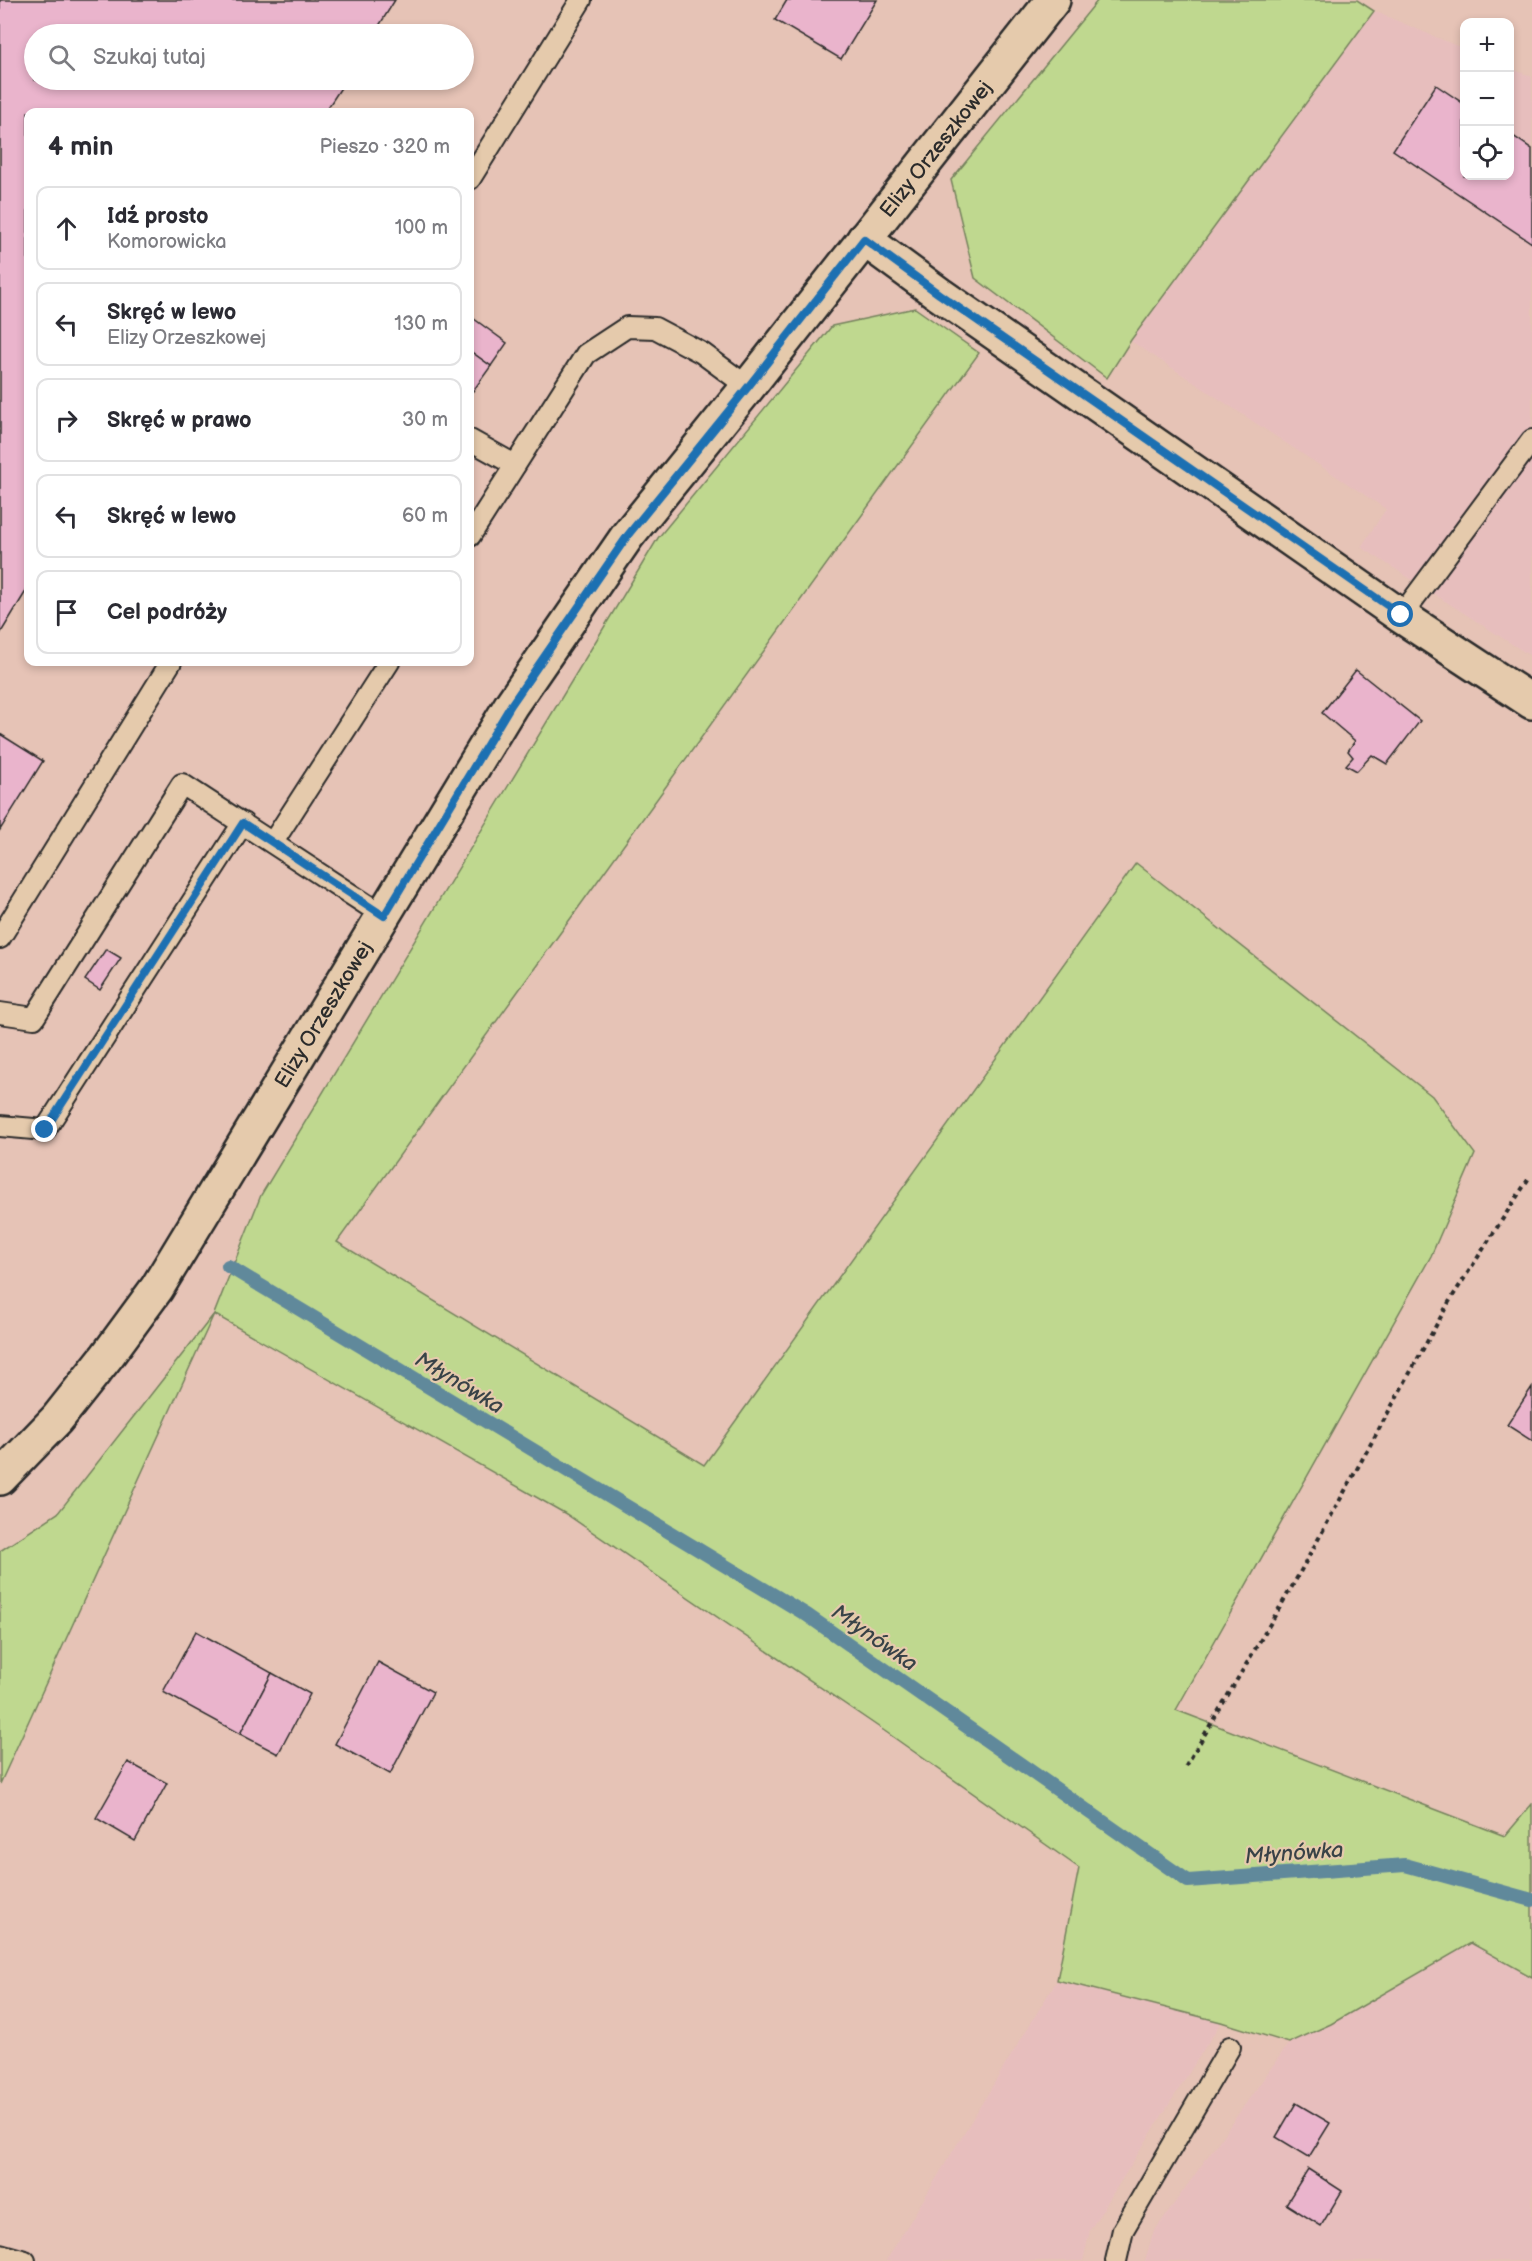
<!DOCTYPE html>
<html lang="pl">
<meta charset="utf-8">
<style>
body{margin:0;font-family:"Balsamiq Sans",sans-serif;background:#f7f7f7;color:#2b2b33}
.controls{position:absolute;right:18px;top:18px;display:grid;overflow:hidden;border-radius:12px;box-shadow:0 3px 9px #0003}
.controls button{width:54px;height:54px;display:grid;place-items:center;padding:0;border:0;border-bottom:2px solid #e1e1e2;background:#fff;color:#2b2b33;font:30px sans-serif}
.stop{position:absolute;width:18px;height:18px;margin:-14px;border:4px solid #1f6fb2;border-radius:50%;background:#fff}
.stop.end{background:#1f6fb2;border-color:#fff;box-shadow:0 2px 6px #0008}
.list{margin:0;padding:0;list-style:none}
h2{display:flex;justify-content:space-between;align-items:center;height:78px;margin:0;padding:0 24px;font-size:26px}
h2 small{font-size:20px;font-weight:400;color:#7c7c81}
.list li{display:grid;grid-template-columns:39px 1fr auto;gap:18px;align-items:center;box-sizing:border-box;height:84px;margin:0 12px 12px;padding:0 12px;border:2px solid #e1e1e2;border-radius:12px}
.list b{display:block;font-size:22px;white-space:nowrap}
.list p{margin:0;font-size:20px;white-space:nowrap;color:#7c7c81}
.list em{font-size:20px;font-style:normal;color:#7c7c81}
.icon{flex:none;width:33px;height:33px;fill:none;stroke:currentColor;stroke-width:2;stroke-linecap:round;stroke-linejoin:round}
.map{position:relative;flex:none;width:1532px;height:2261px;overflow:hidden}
.search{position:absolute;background:#fff;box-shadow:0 3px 9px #0003;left:24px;top:24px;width:450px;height:66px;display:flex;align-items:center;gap:15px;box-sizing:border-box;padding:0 21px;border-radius:33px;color:#7c7c81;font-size:22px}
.panel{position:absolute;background:#fff;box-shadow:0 3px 9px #0003;left:24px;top:108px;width:450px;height:558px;border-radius:12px}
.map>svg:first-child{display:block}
.built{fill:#e7bebd}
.green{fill:#bfd88f;stroke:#75825d;stroke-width:1.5}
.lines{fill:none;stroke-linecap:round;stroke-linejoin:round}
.stream{stroke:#61899b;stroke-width:14}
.building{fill:#eab4cc;stroke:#2b2b2b;stroke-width:1.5}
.lane-casing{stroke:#2b2b2b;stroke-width:24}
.street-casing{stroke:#2b2b2b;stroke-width:38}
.path{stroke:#2b2b2b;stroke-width:4;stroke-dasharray:4.5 4.5;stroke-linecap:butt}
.lane{stroke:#e5caac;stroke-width:20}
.street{stroke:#e5caac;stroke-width:33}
.route{stroke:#1f6fb2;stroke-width:8}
.labels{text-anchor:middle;stroke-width:4.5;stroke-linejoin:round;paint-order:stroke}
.street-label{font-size:21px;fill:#2b2b2b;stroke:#e5caac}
.water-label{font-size:22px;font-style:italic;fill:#384247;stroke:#e5caac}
</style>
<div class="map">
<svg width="1532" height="2261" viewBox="0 0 1532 2261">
<rect width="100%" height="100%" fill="#e6c3b6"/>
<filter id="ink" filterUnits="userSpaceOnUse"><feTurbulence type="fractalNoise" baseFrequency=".0167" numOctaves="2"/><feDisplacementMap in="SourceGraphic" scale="12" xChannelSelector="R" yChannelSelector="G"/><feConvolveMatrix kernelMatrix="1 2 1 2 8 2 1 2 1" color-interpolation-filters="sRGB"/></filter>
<g filter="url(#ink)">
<g class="built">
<polygon points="1374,11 1464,49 1464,176 1510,176 1510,68 1532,77 1532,657 1361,547 1386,509 1131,341"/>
<polygon points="1471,1943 1532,1977 1532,2261 1145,2261 1153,2233 1289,2043 1331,2024"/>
<polygon points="1057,1980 1221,2022 1090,2230 1083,2261 886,2261"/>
</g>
<g class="green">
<polygon points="1098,0 1357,0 1374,11 1131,340 1107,378 975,278 951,180"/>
<polygon points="915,308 979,353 337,1242 704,1465 1136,863 1432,1096 1475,1154 1431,1256 1176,1710 1505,1836 1532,1804 1532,1977 1471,1943 1331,2024 1289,2043 1221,2022 1057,1980 1079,1868 886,1732 566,1514 214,1314 0,1784 0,1551 58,1513 214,1314 261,1195 658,538 832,326"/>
</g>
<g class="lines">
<polyline class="stream" points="228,1266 807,1615 1188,1881 1405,1865 1532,1900"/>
</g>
<g class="building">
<polygon points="0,0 395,0 374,34 34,34 34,80 346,80 325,112 28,112 28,588 0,634"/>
<polygon points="787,0 877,0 841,59 775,20"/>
<polygon points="1436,85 1464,104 1464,176 1510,176 1510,134 1532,149 1532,243 1393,150"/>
<polygon points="470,316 507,343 491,366 470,351"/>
<polygon points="470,351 491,366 473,391 470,389"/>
<polygon points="1356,670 1420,721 1387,764 1372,755 1357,771 1346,765 1353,757 1348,751 1355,741 1322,713"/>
<polygon points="0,734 43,761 0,830"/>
<polygon points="106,949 121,958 100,990 85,980"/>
<polygon points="1532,1387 1532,1441 1507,1425"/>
<polygon points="196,1631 272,1673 240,1734 163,1692"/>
<polygon points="378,1662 433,1692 390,1774 335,1744"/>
<polygon points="272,1673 310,1694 278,1754 240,1734"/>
<polygon points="128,1762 167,1783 135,1841 96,1818"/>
<polygon points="1296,2103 1330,2123 1309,2157 1276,2137"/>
<polygon points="1308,2169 1342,2191 1321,2226 1286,2204"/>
</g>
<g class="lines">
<defs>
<g id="lane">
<polyline points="470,179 581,0"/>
<polyline points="470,440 515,465"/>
<polyline points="470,536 586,354 627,327 655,328 702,353 748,387"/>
<polyline points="1401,616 1532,440"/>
<polyline points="273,842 389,662"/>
<polyline points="0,938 171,662"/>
<polyline points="0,1013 34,1018 182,784 384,916"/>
<polyline points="0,1126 45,1130 243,823"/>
<polyline points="0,2254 25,2261"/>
<polyline points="1116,2261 1123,2230 1230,2047"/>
</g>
<g id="street">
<polyline points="864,239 939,294 1401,616 1532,702"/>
<path id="s1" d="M0,1478l57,-59 50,-63 50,-68 354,-583 117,-170 120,-148 305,-387"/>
</g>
</defs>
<use href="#lane" class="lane-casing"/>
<use href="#street" class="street-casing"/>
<polyline class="path" points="1186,1766 1293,1585 1449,1302 1529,1178"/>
<use href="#lane" class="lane"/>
<use href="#street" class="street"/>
</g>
</g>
<g class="lines" filter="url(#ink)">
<polyline class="route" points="45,1130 243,823 384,916 511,705 628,535 748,387 864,239 939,294 1401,615"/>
</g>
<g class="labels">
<g class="street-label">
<text dy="7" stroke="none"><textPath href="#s1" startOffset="1629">Elizy Orzeszkowej</textPath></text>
<text dy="7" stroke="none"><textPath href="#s1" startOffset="567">Elizy Orzeszkowej</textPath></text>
</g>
<g class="water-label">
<text transform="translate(460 1382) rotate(31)" y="8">Młynówka</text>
<text transform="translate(875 1637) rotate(35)" y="8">Młynówka</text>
<text transform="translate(1294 1852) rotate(-4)" y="8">Młynówka</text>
</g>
</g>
</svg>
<div class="controls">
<button>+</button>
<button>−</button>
<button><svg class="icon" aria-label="locate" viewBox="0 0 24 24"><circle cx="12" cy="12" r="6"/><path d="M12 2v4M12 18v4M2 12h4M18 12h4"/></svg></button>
</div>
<div class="stop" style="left:1401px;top:615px"></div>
<div class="stop end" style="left:45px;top:1130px"></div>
<div class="search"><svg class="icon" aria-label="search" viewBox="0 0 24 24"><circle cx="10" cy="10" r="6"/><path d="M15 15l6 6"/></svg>Szukaj tutaj</div>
<section class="panel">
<h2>4 min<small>Pieszo · 320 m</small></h2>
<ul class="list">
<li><svg class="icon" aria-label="ahead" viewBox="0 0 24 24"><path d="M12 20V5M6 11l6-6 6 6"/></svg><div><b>Idź prosto</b><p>Komorowicka</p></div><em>100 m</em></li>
<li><svg class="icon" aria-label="left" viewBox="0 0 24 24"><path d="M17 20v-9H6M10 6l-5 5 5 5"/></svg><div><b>Skręć w lewo</b><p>Elizy Orzeszkowej</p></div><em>130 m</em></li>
<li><svg class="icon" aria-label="right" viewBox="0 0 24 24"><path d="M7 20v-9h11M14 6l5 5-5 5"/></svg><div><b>Skręć w prawo</b></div><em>30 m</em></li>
<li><svg class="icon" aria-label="left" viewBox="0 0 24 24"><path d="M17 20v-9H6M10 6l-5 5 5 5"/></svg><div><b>Skręć w lewo</b></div><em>60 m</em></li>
<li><svg class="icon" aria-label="arrive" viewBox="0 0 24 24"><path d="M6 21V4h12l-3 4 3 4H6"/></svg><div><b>Cel podróży</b></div></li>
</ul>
</section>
</div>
